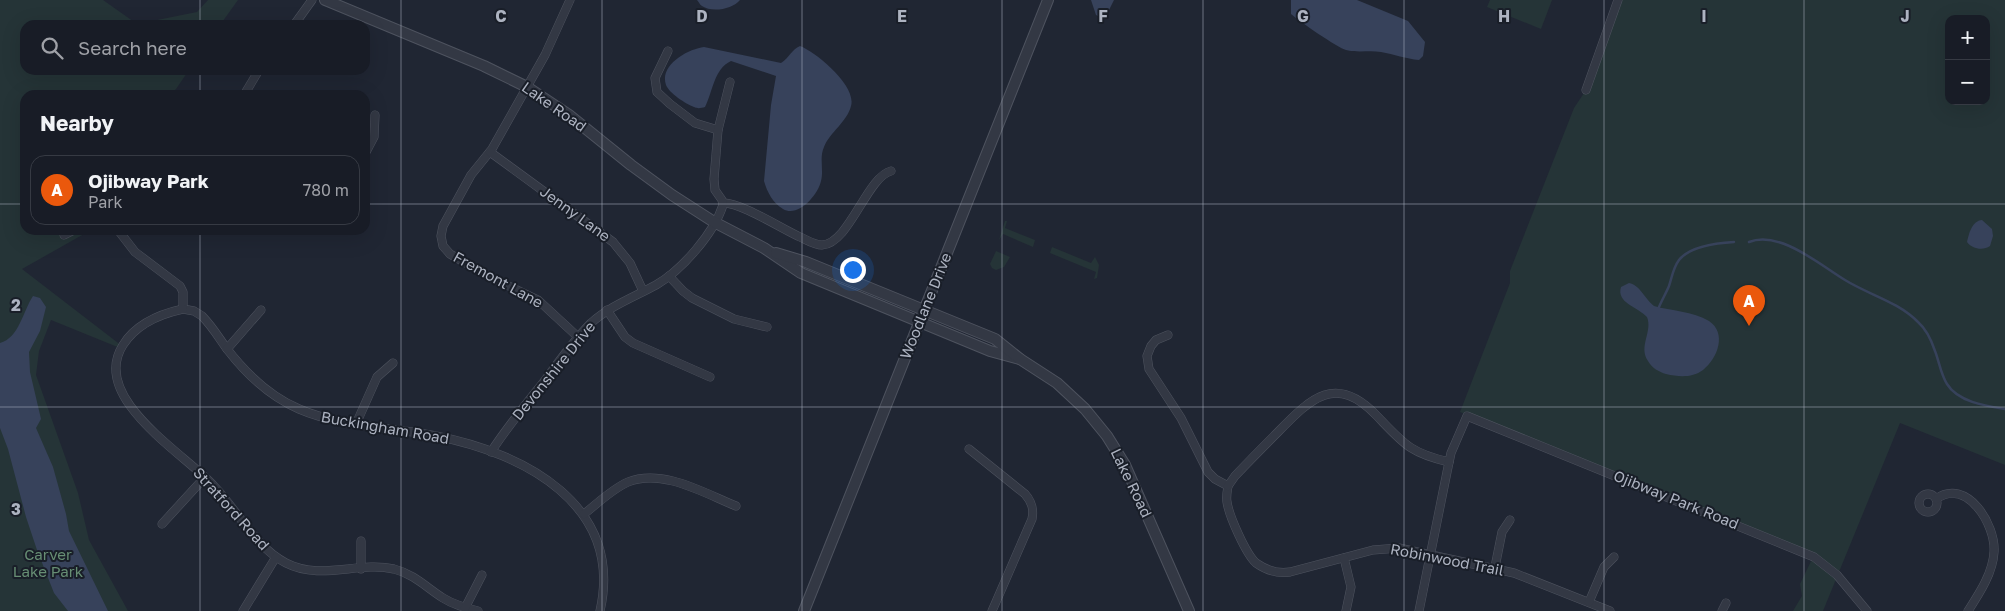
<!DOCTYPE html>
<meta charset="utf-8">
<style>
body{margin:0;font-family:"Golos Text",sans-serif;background:#252932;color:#f1f3f6}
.controls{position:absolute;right:15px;top:15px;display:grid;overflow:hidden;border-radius:10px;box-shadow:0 5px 20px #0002}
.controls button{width:45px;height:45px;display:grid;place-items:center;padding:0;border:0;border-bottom:1px solid #363a43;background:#181c26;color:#f1f3f6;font:25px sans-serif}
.you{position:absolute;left:852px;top:269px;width:18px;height:18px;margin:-12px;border:4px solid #fff;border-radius:50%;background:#1a73e8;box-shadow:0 0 0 8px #1a73e833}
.badge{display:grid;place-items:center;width:32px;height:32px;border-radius:50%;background:#ea580c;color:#fff;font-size:16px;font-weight:700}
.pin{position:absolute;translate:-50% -41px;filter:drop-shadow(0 1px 2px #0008)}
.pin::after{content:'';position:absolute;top:26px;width:18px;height:15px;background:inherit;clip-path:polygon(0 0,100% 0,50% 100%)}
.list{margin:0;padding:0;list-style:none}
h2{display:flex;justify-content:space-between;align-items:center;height:65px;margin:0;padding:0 20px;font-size:21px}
h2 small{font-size:16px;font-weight:400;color:#9fa1a7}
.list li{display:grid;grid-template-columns:32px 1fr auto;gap:15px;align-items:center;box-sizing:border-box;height:70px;margin:0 10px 10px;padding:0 10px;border:1px solid #363a43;border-radius:15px}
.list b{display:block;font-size:19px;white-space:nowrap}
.list p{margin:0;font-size:16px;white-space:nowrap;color:#9fa1a7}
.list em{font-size:16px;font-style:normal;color:#9fa1a7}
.icon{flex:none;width:28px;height:28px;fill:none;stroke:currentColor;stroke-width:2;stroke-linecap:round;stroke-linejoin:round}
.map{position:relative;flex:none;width:2005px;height:611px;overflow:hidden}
.search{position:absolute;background:#181c26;box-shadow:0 5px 20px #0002;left:20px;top:20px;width:350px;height:55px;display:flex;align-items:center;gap:12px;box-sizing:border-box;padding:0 18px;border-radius:15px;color:#9fa1a7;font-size:19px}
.panel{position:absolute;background:#181c26;box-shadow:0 5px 20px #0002;left:20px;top:90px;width:350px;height:145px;border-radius:15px}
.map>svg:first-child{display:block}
.green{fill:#253437;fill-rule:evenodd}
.water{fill:#37425b}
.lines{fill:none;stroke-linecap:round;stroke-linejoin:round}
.stream{stroke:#37425b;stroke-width:2.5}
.minor-casing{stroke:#4e535f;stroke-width:9}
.tertiary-casing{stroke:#4e535f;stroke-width:12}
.minor{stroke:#333844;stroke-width:8}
.tertiary{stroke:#333844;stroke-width:10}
.grid{fill:none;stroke:#adb3c1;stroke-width:1;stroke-opacity:0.55}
.labels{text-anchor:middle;stroke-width:4;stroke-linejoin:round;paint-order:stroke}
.street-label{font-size:15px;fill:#adb3c1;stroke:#191e28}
.park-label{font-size:15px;fill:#678e74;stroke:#191e28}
.grid-label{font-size:16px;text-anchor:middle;font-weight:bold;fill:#adb3c1;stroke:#191e28;stroke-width:4;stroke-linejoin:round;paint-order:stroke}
</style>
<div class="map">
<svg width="2005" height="611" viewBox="0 0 2005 611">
<rect width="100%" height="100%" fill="#202633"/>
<g class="green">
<polygon points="0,0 103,0 137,24 197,12 208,0 238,0 220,25 25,25 25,70 189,70 176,89 168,95 25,95 25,230 91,230 22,269 122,346 120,348 51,320 39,351 36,375 78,493 89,540 128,611 0,611"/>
<polygon points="1490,0 1552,0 1541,29 1487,7"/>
<path d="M1618,0h387v465l-105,-42 -77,188h-30l9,-15 -2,-12 13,-27 -353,-145 50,-129v-12l64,-163 12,-18zM1949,19h37v82h-37z"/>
<polygon points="1005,221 1007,221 1005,228 1035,240 1033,247 1003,234 999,240"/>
<polygon points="1052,247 1091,263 1095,257 1099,265 1097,278 1094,279 1096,272 1050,253"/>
<polygon points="996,251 1010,257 1004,267 996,270 992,268 990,264"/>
</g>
<g class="water">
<path d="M697,0h43c-7,9 -28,13 -38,6 -2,-1 -3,-4 -5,-6z"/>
<polygon points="1091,0 1114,0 1107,14 1102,18 1096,15"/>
<path d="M1291,0h66l51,21 17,21 -2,14 -4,4c-13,-1 -25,-6 -38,-8 -11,-2 -23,1 -35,-2 -8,-2 -47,-29 -55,-36z"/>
<path d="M800,46c16,6 57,40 51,60 -4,16 -21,26 -27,41 -5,11 0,23 -3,34 -3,14 -23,37 -38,28 -10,-6 -16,-17 -19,-28l7,-76 5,-29 -45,-15c-17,8 -18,30 -26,46 -4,1 -7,2 -11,0 -8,-3 -25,-14 -28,-22 -7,-20 22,-36 38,-38l77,16c8,-5 11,-14 19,-17z"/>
<path d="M1982,220l10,9 1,7 -3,10c-7,5 -18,3 -23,-4 2,-9 5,-21 15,-22z"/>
<path d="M1629,283c11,2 16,16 25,23 17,5 39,5 55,15 18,12 9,37 -6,49 -11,8 -24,7 -37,4 -7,-2 -14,-6 -18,-13 -10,-15 5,-29 -1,-44 -9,-10 -31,-14 -26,-30z"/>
<path d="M33,296l7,2 6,9 -6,24 -11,21 1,20 11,47 -5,9 17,39 13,47 3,17 39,80h-40l-14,-18 -17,-43 -11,-33 -18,-68 -8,-21v-85c19,-5 23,-32 33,-47z"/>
</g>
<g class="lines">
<g class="stream">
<path d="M1749,242c31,-12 71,23 96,38 24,15 52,21 73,42 8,7 14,20 17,29 4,10 6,24 12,33 11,18 39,22 58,25"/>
<path d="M1659,307c3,-7 7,-14 10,-21 3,-9 4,-18 10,-26 11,-14 38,-17 55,-18"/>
</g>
<defs>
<g id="minor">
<polyline points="570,0 545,55 492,149 471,175 443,226 441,236 443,246 450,254 492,278 538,300 578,337"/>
<polyline points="294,25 312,0"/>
<polyline points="668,51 655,78 657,92 670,104 695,123 718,130"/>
<polyline points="1586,90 1618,0"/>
<polyline points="244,95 259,70"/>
<polyline points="490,152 613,242 630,263 643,291"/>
<polyline points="365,154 374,137 375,115"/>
<path d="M723,203c17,-1 59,26 77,34 7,3 14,8 22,8 27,-1 45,-68 69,-74"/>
<path d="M118,230l17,22 45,34 3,6v17l11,2 8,5c10,10 17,22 25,33 20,26 42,47 72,60 42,18 91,18 137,27 88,17 188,69 164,175"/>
<polyline points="64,235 74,230"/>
<polyline points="669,276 683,291 692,298 734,319 767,327"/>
<path d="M183,309c-23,5 -47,15 -60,36 -34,53 62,109 91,141 24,25 41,61 72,77 35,18 72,-2 108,6 20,5 33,19 49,29 11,7 23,10 35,13"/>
<polyline points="607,310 625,337 633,343 710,377"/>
<path d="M1168,335l-12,5 -5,6 -4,10 2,13 32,49 27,54 7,7 13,7c-1,6 -2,11 -1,16 2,14 19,52 29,61 10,7 22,11 34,9l83,-22 26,-2 115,25 96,38"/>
<polyline points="227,349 261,310"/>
<polyline points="356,424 377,377 393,363"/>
<path d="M969,449l56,45c7,8 9,15 7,25l-40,92"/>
<path d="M491,452c16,-25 36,-49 55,-73 14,-19 28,-39 45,-56 19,-17 43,-26 65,-38 26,-15 58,-52 67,-80l-1,-5 -7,-10 -1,-11 4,-49 12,-48"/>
<path d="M1228,486l7,-10c14,-15 29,-30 43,-44 33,-34 58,-59 99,-16 27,28 33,37 72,46"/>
<circle cx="1928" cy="503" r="9"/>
<path d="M1936,499c31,-22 60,26 58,53 -1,21 -15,42 -26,59"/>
<path d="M584,514c14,-11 28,-25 44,-32 34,-14 76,11 108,24"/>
<polyline points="162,524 205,477"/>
<polyline points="361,541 361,569"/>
<polyline points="1344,558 1351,587 1346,611"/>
<polyline points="1495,567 1502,532 1510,520"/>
<polyline points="1589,602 1604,567 1614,557"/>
<polyline points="465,608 482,575"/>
<polyline points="243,611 276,557"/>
<polyline points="1419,611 1447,472 1451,453 1467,416 1814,557 1837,575 1867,611"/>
<polyline points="1722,611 1726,603"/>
</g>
<g id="tertiary">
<polyline points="325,0 484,66 527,87 569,115 631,165 672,195 714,222 764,248 801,273 990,351 1020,359"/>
<polyline points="776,253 806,262 995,339 1020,359 1057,383 1085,409 1107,436 1125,465 1189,611"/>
<polyline points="804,611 1048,0"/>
</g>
</defs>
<use href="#minor" class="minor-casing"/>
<use href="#tertiary" class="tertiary-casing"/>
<use href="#minor" class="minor"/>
<use href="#tertiary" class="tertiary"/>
</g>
<path class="grid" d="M200,0v25M401,0v611M602,0v611M802,0v611M1002,0v611M1203,0v611M1404,0v611M1604,0v611M1804,0v611M200,70v25M0,204h25M365,204h1640M200,230v381M0,407h2005"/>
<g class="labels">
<g class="street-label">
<text transform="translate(554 107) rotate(35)" y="5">Lake Road</text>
<text transform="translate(575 214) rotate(36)" y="5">Jenny Lane</text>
<text transform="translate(498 280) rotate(29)" y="5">Fremont Lane</text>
<text transform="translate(926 306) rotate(-68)" y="5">Woodlane Drive</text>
<text transform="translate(554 371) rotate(-51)" y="5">Devonshire Drive</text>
<text transform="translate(385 428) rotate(10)" y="5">Buckingham Road</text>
<text transform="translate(1131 483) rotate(64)" y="5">Lake Road</text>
<text transform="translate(1676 500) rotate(22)" y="5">Ojibway Park Road</text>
<text transform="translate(231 509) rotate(48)" y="5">Stratford Road</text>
<text transform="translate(1447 560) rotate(11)" y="5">Robinwood Trail</text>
</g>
<g class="park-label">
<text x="48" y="560">Carver<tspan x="48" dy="17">Lake Park</tspan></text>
</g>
</g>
<g class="grid-label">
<text x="501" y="22">C</text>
<text x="702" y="22">D</text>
<text x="902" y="22">E</text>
<text x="1103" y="22">F</text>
<text x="1303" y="22">G</text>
<text x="1504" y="22">H</text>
<text x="1704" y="22">I</text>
<text x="1905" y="22">J</text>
<text x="16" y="311">2</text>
<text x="16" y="515">3</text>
</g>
</svg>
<div class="controls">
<button>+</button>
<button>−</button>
</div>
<div class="you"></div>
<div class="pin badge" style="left:1749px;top:326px">A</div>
<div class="search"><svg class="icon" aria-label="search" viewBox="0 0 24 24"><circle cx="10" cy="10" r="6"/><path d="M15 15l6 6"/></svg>Search here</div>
<section class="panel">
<h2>Nearby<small></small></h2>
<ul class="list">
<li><span class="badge">A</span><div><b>Ojibway Park</b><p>Park</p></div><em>780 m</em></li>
</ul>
</section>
</div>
